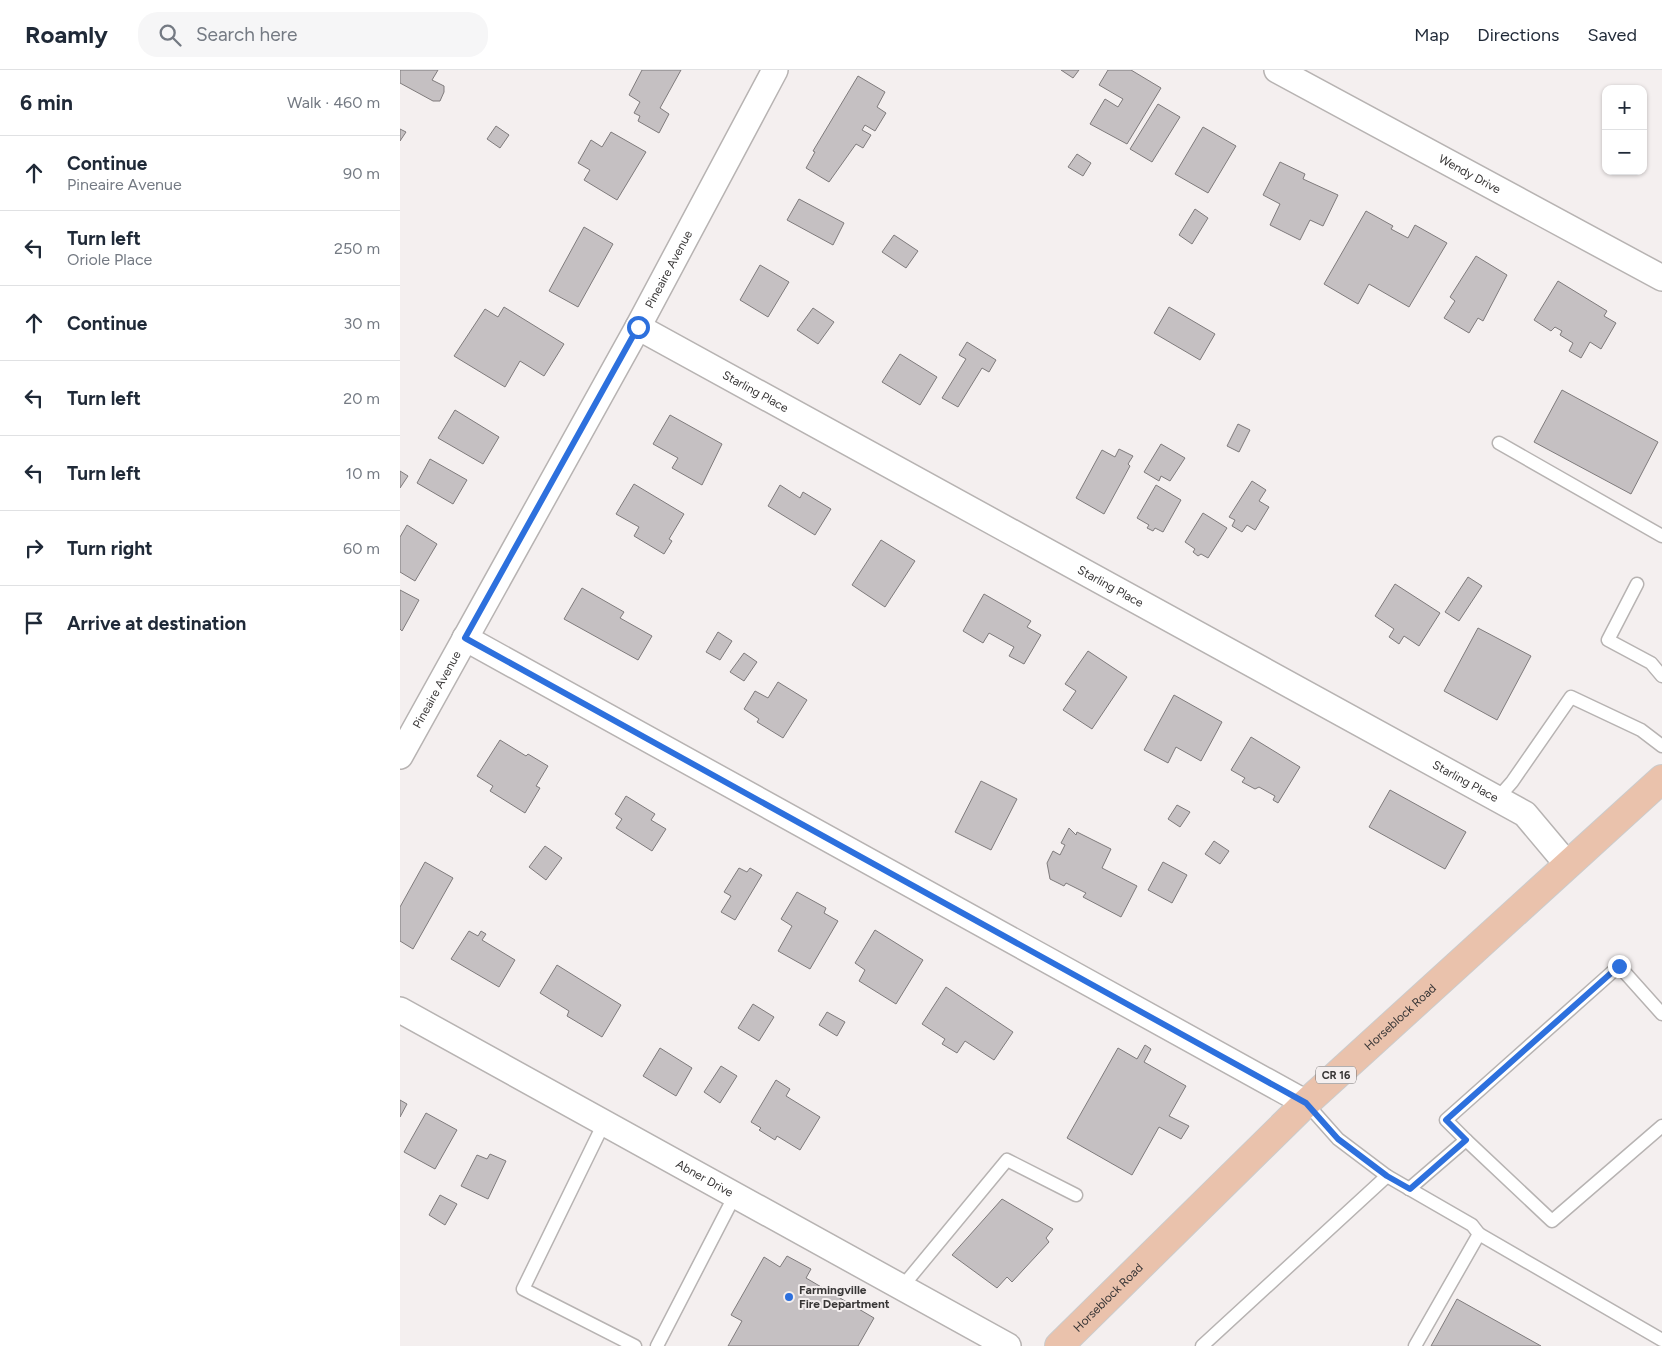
<!DOCTYPE html>
<meta charset="utf-8">
<style>
body{margin:0;font-family:Figtree,sans-serif;background:#f6f6f7;color:#1f2937}
.controls{position:absolute;right:15px;top:15px;display:grid;overflow:hidden;border-radius:10px;box-shadow:0 1px 4px #0004}
.controls button{width:45px;height:45px;display:grid;place-items:center;padding:0;border:0;border-bottom:1px solid #e0e1e3;background:#fff;color:#1f2937;font:25px sans-serif}
.stop{position:absolute;width:15px;height:15px;margin:-11px;border:4px solid #2d70dd;border-radius:50%;background:#fff}
.stop.end{background:#2d70dd;border-color:#fff;box-shadow:0 1px 5px #0008}
.list{margin:0;padding:0;list-style:none}
h2{display:flex;justify-content:space-between;align-items:center;height:65px;margin:0;padding:0 20px;font-size:21px}
h2 small{font-size:16px;font-weight:400;color:#747a83}
.list li{display:grid;grid-template-columns:32px 1fr auto;gap:15px;align-items:center;box-sizing:border-box;height:75px;padding:0 20px;border-top:1px solid #e0e1e3}
.list b{display:block;font-size:19px;white-space:nowrap}
.list p{margin:0;font-size:16px;white-space:nowrap;color:#747a83}
.list em{font-size:16px;font-style:normal;color:#747a83}
.icon{flex:none;width:28px;height:28px;fill:none;stroke:currentColor;stroke-width:2;stroke-linecap:round;stroke-linejoin:round}
.map{position:relative;flex:none;width:1262px;height:1276px;overflow:hidden}
header{display:flex;align-items:center;gap:30px;box-sizing:border-box;height:70px;padding:0 25px;background:#fff;border-bottom:1px solid #e0e1e3}
header strong{font-size:24px}
nav{display:flex;gap:28px;margin-inline-start:auto;font-size:18px}
.search{width:350px;height:45px;background:#f6f6f7;display:flex;align-items:center;gap:12px;box-sizing:border-box;padding:0 18px;border-radius:20px;color:#747a83;font-size:19px}
main{display:flex}
aside{flex:1;background:#fff}
.map>svg:first-child{display:block}
.building{fill:#c5c0c2;stroke:#7f7b7c}
.lines{fill:none;stroke-linecap:round;stroke-linejoin:round}
.service-casing{stroke:#b7b3b2;stroke-width:15}
.minor-casing{stroke:#b7b3b2;stroke-width:28}
.primary-casing{stroke:#cbcbcb;stroke-width:30}
.service{stroke:#fff;stroke-width:12}
.minor{stroke:#fff;stroke-width:25}
.primary{stroke:#eac2ac;stroke-width:28}
.route{stroke:#2d70dd;stroke-width:6}
.poi-dot{fill:#2d70dd;stroke:#f4efef;stroke-width:2}
.labels{text-anchor:middle;stroke-width:4;stroke-linejoin:round;paint-order:stroke}
.shield{fill:#f4efef;stroke:#706e6e;stroke-width:1}
.shield-label{font-size:11px;font-weight:bold;fill:#383636}
.street-label{font-size:12px;fill:#383636;stroke:#f4efef}
.poi-label{font-size:12px;font-weight:bold;fill:#383636;stroke:#f4efef;text-anchor:start}
</style>
<header>
<strong>Roamly</strong>
<div class="search"><svg class="icon" aria-label="search" viewBox="0 0 24 24"><circle cx="10" cy="10" r="6"/><path d="M15 15l6 6"/></svg>Search here</div>
<nav><a>Map</a><a>Directions</a><a>Saved</a></nav>
</header>
<main>
<aside>
<h2>6 min<small>Walk · 460 m</small></h2>
<ul class="list">
<li><svg class="icon" aria-label="ahead" viewBox="0 0 24 24"><path d="M12 20V5M6 11l6-6 6 6"/></svg><div><b>Continue</b><p>Pineaire Avenue</p></div><em>90 m</em></li>
<li><svg class="icon" aria-label="left" viewBox="0 0 24 24"><path d="M17 20v-9H6M10 6l-5 5 5 5"/></svg><div><b>Turn left</b><p>Oriole Place</p></div><em>250 m</em></li>
<li><svg class="icon" aria-label="ahead" viewBox="0 0 24 24"><path d="M12 20V5M6 11l6-6 6 6"/></svg><div><b>Continue</b></div><em>30 m</em></li>
<li><svg class="icon" aria-label="left" viewBox="0 0 24 24"><path d="M17 20v-9H6M10 6l-5 5 5 5"/></svg><div><b>Turn left</b></div><em>20 m</em></li>
<li><svg class="icon" aria-label="left" viewBox="0 0 24 24"><path d="M17 20v-9H6M10 6l-5 5 5 5"/></svg><div><b>Turn left</b></div><em>10 m</em></li>
<li><svg class="icon" aria-label="right" viewBox="0 0 24 24"><path d="M7 20v-9h11M14 6l5 5-5 5"/></svg><div><b>Turn right</b></div><em>60 m</em></li>
<li><svg class="icon" aria-label="arrive" viewBox="0 0 24 24"><path d="M6 21V4h12l-3 4 3 4H6"/></svg><div><b>Arrive at destination</b></div></li>
</ul>
</aside>
<div class="map">
<svg width="1262" height="1276" viewBox="0 0 1262 1276">
<rect width="100%" height="100%" fill="#f4efef"/>
<g class="building">
<polygon points="0,0 38,0 32,10 44,16 44,22 40,31 33,31 0,13"/>
<polygon points="242,0 281,0 260,38 269,44 259,63 238,51 240,46 234,43 240,32 229,25"/>
<polygon points="661,0 679,0 673,8"/>
<polygon points="708,0 731,0 761,18 727,74 690,54 705,29 718,37 723,29 699,15"/>
<polygon points="458,6 485,22 477,37 486,43 475,61 465,55 462,60 471,65 463,78 456,74 429,112 406,98 415,82 413,81"/>
<polygon points="758,34 780,47 752,92 730,79"/>
<polygon points="96,56 109,65 100,78 87,69"/>
<polygon points="803,57 836,76 808,123 775,104"/>
<polygon points="0,59 6,62 0,71"/>
<polygon points="211,62 246,82 217,130 184,110 190,100 178,93 191,70 202,77"/>
<polygon points="677,84 691,93 683,106 668,97"/>
<polygon points="880,92 905,104 903,109 938,125 923,156 910,150 900,170 870,155 880,134 863,125"/>
<polygon points="399,129 444,153 433,175 387,150"/>
<polygon points="795,139 808,148 792,174 779,165"/>
<polygon points="966,141 993,156 991,159 1008,168 1015,155 1047,173 1009,237 969,214 958,234 924,214"/>
<polygon points="184,157 213,174 178,237 149,221"/>
<polygon points="494,165 518,181 506,198 482,182"/>
<polygon points="1076,186 1107,205 1083,251 1078,248 1069,263 1044,248 1055,231 1050,227"/>
<polygon points="360,195 389,212 368,247 340,230"/>
<polygon points="1158,211 1207,241 1204,246 1216,253 1201,279 1190,272 1181,288 1169,281 1173,273 1160,265 1162,261 1155,257 1151,261 1134,250"/>
<polygon points="104,237 164,274 144,306 120,291 105,317 54,286 85,239 98,247"/>
<polygon points="769,237 815,264 800,290 754,263"/>
<polygon points="413,238 434,252 418,274 397,260"/>
<polygon points="567,272 596,290 589,302 582,298 558,337 542,328 566,289 559,285"/>
<polygon points="500,284 537,307 520,335 482,312"/>
<polygon points="1162,320 1258,372 1231,424 1134,372"/>
<polygon points="55,340 99,367 83,394 38,368"/>
<polygon points="270,345 322,374 302,415 272,398 278,388 253,374"/>
<polygon points="838,354 850,360 839,382 827,376"/>
<polygon points="761,374 785,388 770,411 761,406 759,411 744,402"/>
<polygon points="719,379 733,386 728,394 730,396 704,444 676,428 702,380 715,387"/>
<polygon points="30,389 67,410 53,434 17,413"/>
<polygon points="0,401 8,406 0,418"/>
<polygon points="852,411 866,420 859,431 869,437 855,460 847,455 842,462 832,456 835,450 829,447"/>
<polygon points="234,414 284,444 269,469 272,471 264,484 234,466 239,457 216,444"/>
<polygon points="380,415 400,428 403,422 431,439 415,465 368,436"/>
<polygon points="756,415 781,430 763,462 755,458 753,461 747,458 749,455 737,448"/>
<polygon points="803,443 827,458 808,488 801,484 798,486 793,482 795,479 785,472"/>
<polygon points="7,455 37,474 15,511 0,502 0,467"/>
<polygon points="481,470 515,491 485,537 452,515"/>
<polygon points="1068,507 1082,516 1059,551 1045,542"/>
<polygon points="995,514 1040,543 1019,576 1004,566 999,574 989,567 994,559 975,546"/>
<polygon points="182,518 224,542 220,548 252,566 238,590 164,549"/>
<polygon points="0,520 19,530 2,561 0,559"/>
<polygon points="584,524 631,551 627,557 641,565 624,594 609,586 614,577 589,563 583,573 563,561"/>
<polygon points="1078,558 1131,586 1097,650 1044,621"/>
<polygon points="318,562 332,571 320,590 306,582"/>
<polygon points="688,581 727,607 692,659 663,640 676,621 665,614"/>
<polygon points="344,583 357,592 344,611 330,602"/>
<polygon points="378,612 407,630 383,668 357,652 359,649 344,639 355,621 368,628"/>
<polygon points="774,625 822,652 801,691 776,677 768,693 744,680"/>
<polygon points="851,667 900,697 878,733 873,730 875,726 859,717 855,719 842,712 845,708 831,700"/>
<polygon points="100,670 126,686 128,684 148,696 136,716 140,718 125,743 90,721 93,716 77,706"/>
<polygon points="581,711 617,729 591,780 555,762"/>
<polygon points="990,720 1066,762 1045,799 969,757"/>
<polygon points="226,726 255,744 251,750 266,759 252,781 216,758 222,749 215,744"/>
<polygon points="777,735 790,742 780,757 768,749"/>
<polygon points="669,758 676,765 677,762 711,779 702,798 737,816 721,847 683,827 686,823 666,813 664,816 650,809 647,793 653,781 660,785 665,775 661,773"/>
<polygon points="814,771 829,781 820,794 805,784"/>
<polygon points="145,776 162,788 146,810 129,797"/>
<polygon points="25,792 53,808 13,879 0,871 0,837"/>
<polygon points="763,792 787,805 772,833 748,820"/>
<polygon points="339,798 347,802 350,798 362,805 335,850 321,842 331,826 324,822"/>
<polygon points="397,822 426,838 424,843 438,851 410,899 378,881 392,856 381,849"/>
<polygon points="475,860 523,890 496,934 459,911 465,900 455,893"/>
<polygon points="69,861 78,866 81,861 86,864 82,870 115,890 99,917 51,889"/>
<polygon points="157,895 221,935 202,967 167,946 169,941 140,923"/>
<polygon points="546,917 613,962 594,990 565,971 557,983 542,974 545,969 522,954"/>
<polygon points="353,934 374,947 359,971 338,958"/>
<polygon points="427,942 445,952 437,966 419,955"/>
<polygon points="745,975 751,979 744,992 786,1016 769,1046 789,1056 781,1069 759,1057 732,1105 667,1068 718,978 737,989"/>
<polygon points="260,978 292,998 276,1026 243,1006"/>
<polygon points="321,996 337,1006 320,1033 304,1022"/>
<polygon points="376,1010 390,1019 386,1026 420,1047 400,1080 377,1066 375,1070 359,1060 361,1058 351,1052"/>
<polygon points="0,1030 7,1034 0,1047"/>
<polygon points="26,1043 57,1060 35,1099 4,1082"/>
<polygon points="90,1084 106,1091 88,1129 61,1116 77,1085 87,1089"/>
<polygon points="40,1125 57,1134 45,1155 29,1145"/>
<polygon points="602,1129 653,1159 646,1168 649,1172 612,1212 607,1207 597,1218 552,1185"/>
<polygon points="387,1186 411,1199 406,1208 474,1248 458,1276 328,1276 342,1251 331,1245 364,1187 380,1197"/>
<polygon points="1057,1229 1141,1276 1031,1276"/>
</g>
<g class="lines">
<defs>
<g id="service">
<polyline points="1099,373 1262,466"/>
<polyline points="1237,514 1208,570 1251,593 1262,606"/>
<polyline points="1097,729 1112,712 1171,627 1241,660 1262,676"/>
<polyline points="204,1053 123,1219 235,1276"/>
<polyline points="1066,1070 1152,1151 1262,1056"/>
<polyline points="987,1106 1072,1155 1079,1164 1015,1276"/>
<polyline points="1009,1119 1066,1070 1046,1050 1219,896 1262,944"/>
<polyline points="1079,1164 1262,1270"/>
<polyline points="502,1217 607,1090 676,1125"/>
<polyline points="257,1276 335,1125"/>
<polyline points="802,1276 987,1106 938,1069 906,1033"/>
</g>
<g id="minor">
<path id="s1" d="M877,0l385,208"/>
<path id="s2" d="M238,257l887,487 42,50"/>
<polyline points="65,568 906,1033"/>
<path id="s3" d="M0,686l238,-429 137,-257"/>
<path id="s4" d="M0,940l608,336"/>
</g>
<g id="primary">
<path id="s5" d="M659,1276l247,-243 356,-324"/>
</g>
</defs>
<use href="#service" class="service-casing"/>
<use href="#minor" class="minor-casing"/>
<use href="#primary" class="primary-casing"/>
<use href="#service" class="service"/>
<use href="#minor" class="minor"/>
<use href="#primary" class="primary"/>
</g>
<g class="lines">
<polyline class="route" points="238,257 65,568 906,1033 938,1069 987,1106 1010,1119 1066,1070 1046,1050 1219,896"/>
</g>
<circle class="poi-dot" cx="389" cy="1227" r="5"/>
<g class="labels">
<rect class="shield" x="916" y="996.5" width="40" height="17" rx="4"/>
<g class="shield-label">
<text x="936" y="1009">CR 16</text>
</g>
<g class="street-label">
<text dy="4" stroke="none"><textPath href="#s1" startOffset="219">Wendy Drive</textPath></text>
<text dy="4" stroke="none"><textPath href="#s3" startOffset="556">Pineaire Avenue</textPath></text>
<text dy="4" stroke="none"><textPath href="#s2" startOffset="134">Starling Place</textPath></text>
<text dy="4" stroke="none"><textPath href="#s2" startOffset="539">Starling Place</textPath></text>
<text dy="4" stroke="none"><textPath href="#s3" startOffset="76">Pineaire Avenue</textPath></text>
<text dy="4" stroke="none"><textPath href="#s2" startOffset="944">Starling Place</textPath></text>
<text dy="4" stroke="none"><textPath href="#s5" startOffset="474">Horseblock Road</textPath></text>
<text dy="4" stroke="none"><textPath href="#s4" startOffset="348">Abner Drive</textPath></text>
<text dy="4" stroke="none"><textPath href="#s5" startOffset="69">Horseblock Road</textPath></text>
</g>
<g class="poi-label">
<text x="399" y="1224">Farmingville<tspan x="399" dy="14">Fire Department</tspan></text>
</g>
</g>
</svg>
<div class="controls">
<button>+</button>
<button>−</button>
</div>
<div class="stop" style="left:238px;top:257px"></div>
<div class="stop end" style="left:1219px;top:896px"></div>
</div>
</main>
